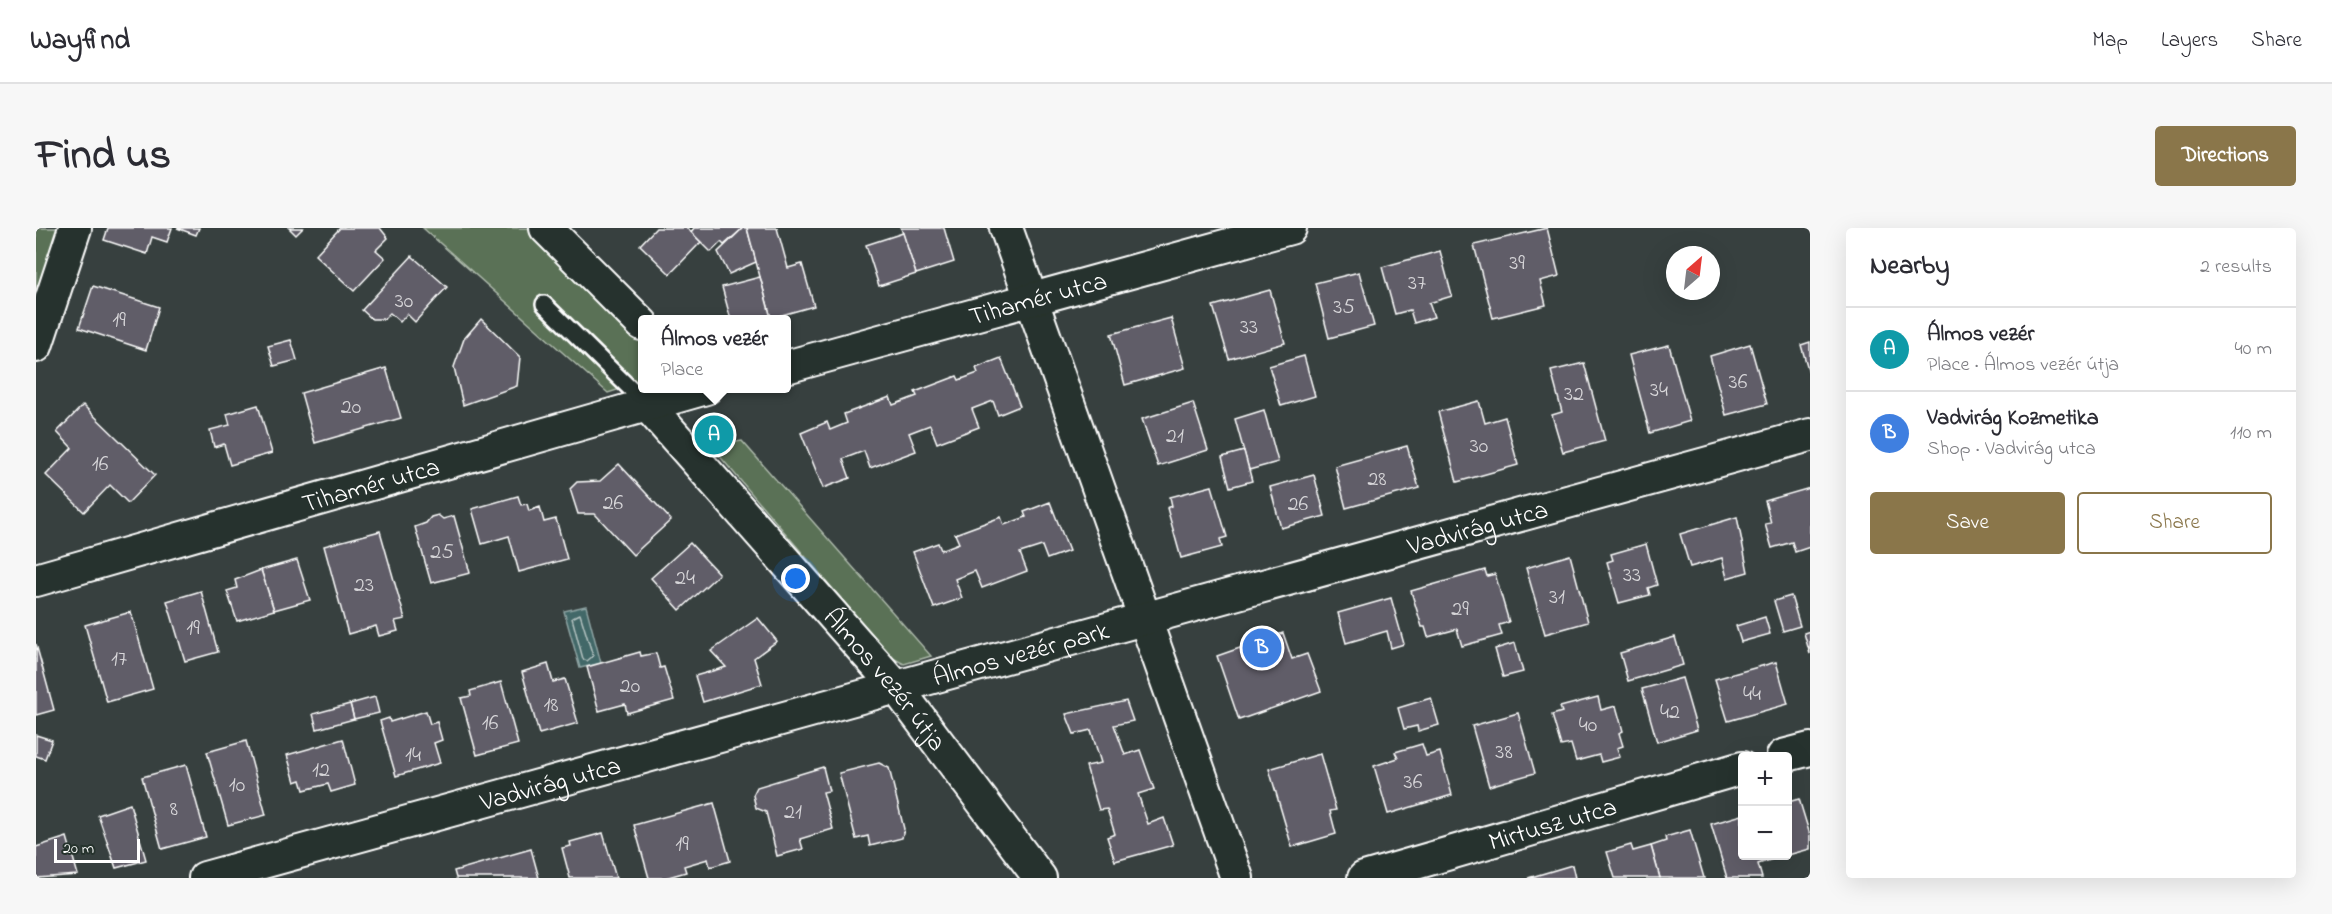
<!DOCTYPE html>
<meta charset="utf-8">
<style>
body{margin:0;font-family:"Indie Flower",sans-serif;background:#f7f7f7;color:#2b2b33}
.controls{position:absolute;right:18px;bottom:18px;display:grid;overflow:hidden;border-radius:6px;box-shadow:0 6px 24px #0002}
.controls button{width:54px;height:54px;display:grid;place-items:center;padding:0;border:0;border-bottom:2px solid #e1e1e2;background:#fff;color:#2b2b33;font:30px sans-serif}
.compass{position:absolute;left:1630px;top:18px;width:54px;height:54px;border-radius:50%;background:#fff;box-shadow:0 6px 24px #0002;rotate:28deg}
.scale{position:absolute;left:18px;bottom:15px;width:86px;box-sizing:border-box;padding-left:6px;border:3px solid #fff;border-top:0;font-size:16px;line-height:21px;white-space:nowrap;color:#fff;-webkit-text-stroke:4px #26332d;paint-order:stroke}
.you{position:absolute;left:760px;top:351px;width:21px;height:21px;margin:-15px;border:4px solid #fff;border-radius:50%;background:#1a73e8;box-shadow:0 0 0 9px #1a73e833}
.badge{display:grid;place-items:center;width:39px;height:39px;border-radius:50%;background:#8a764a;color:#fff;font-size:20px;font-weight:700}
.pin{position:absolute;translate:-50% -50%;border:3px solid #fff;box-shadow:0 2px 6px #0006}
.popup{position:absolute;left:602px;top:87px;width:153px;height:78px;box-sizing:border-box;display:grid;place-content:center;border-radius:6px;background:#fff;filter:drop-shadow(0 2px 4px #0005);font-size:20px;white-space:nowrap;color:#7c7c81}
.popup b{font-size:22px;color:#2b2b33}
.popup::after{content:'';position:absolute;left:50%;top:100%;margin-left:-12px;border:12px solid transparent;border-top-color:#fff}
.list{margin:0;padding:0;list-style:none}
h2{display:flex;justify-content:space-between;align-items:center;height:78px;margin:0;padding:0 24px;font-size:26px}
h2 small{font-size:20px;font-weight:400;color:#7c7c81}
.list li{display:grid;grid-template-columns:39px 1fr auto;gap:18px;align-items:center;box-sizing:border-box;height:84px;padding:0 24px;border-top:2px solid #e1e1e2}
.list b{display:block;font-size:22px;white-space:nowrap}
.list p{margin:0;font-size:20px;white-space:nowrap;color:#7c7c81}
.list em{font-size:20px;font-style:normal;color:#7c7c81}
.actions{display:flex;gap:12px;padding:18px 24px}
.actions a{flex:1;padding:14px 0;border:2px solid #8a764a;border-radius:6px;text-align:center;font-size:21px;color:#8a764a}
.actions .main{background:#8a764a;color:#fff}
.map{position:relative;flex:none;width:1774px;height:650px;overflow:hidden;border-radius:6px}
header{display:flex;align-items:center;gap:36px;box-sizing:border-box;height:84px;padding:0 30px;background:#fff;border-bottom:2px solid #e1e1e2}
header strong{font-size:28px}
nav{display:flex;gap:33px;margin-inline-start:auto;font-size:21px}
.intro{display:flex;align-items:center;justify-content:space-between;box-sizing:border-box;height:144px;padding:0 36px}
h1{margin:0;font-size:42px}
.button{padding:15px 27px;border-radius:6px;background:#8a764a;color:#fff;font-size:21px;font-weight:700}
main{display:flex;gap:36px;padding:0 36px}
aside{flex:1;background:#fff;border-radius:6px;box-shadow:0 6px 24px #0002}
.map>svg:first-child{display:block}
.green{fill:#5a7156;stroke:#acb8aa;stroke-width:1.5}
.water{fill:#436867;stroke:#8ea4a4;stroke-width:1.5}
.lines{fill:none;stroke-linecap:round;stroke-linejoin:round}
.shore{stroke:#b4c3c2;stroke-width:1.5}
.building{fill:#605d68;stroke:#fff;stroke-width:1.5}
.lane-casing{stroke:#fff;stroke-width:20}
.street-casing{stroke:#fff;stroke-width:36}
.lane{stroke:#26332d;stroke-width:15}
.street{stroke:#26332d;stroke-width:32}
.labels{text-anchor:middle;stroke-width:5;stroke-linejoin:round;paint-order:stroke}
.number-label{font-size:22px;fill:#d7d6d9}
.street-label{font-size:26px;fill:#fff;stroke:#26332d}
</style>
<header>
<strong>Wayfind</strong>
<nav><a>Map</a><a>Layers</a><a>Share</a></nav>
</header>
<div class="intro"><h1>Find us</h1><a class="button">Directions</a></div>
<main>
<div class="map">
<svg width="1774" height="650" viewBox="0 0 1774 650">
<rect width="100%" height="100%" fill="#37403f"/>
<filter id="ink" filterUnits="userSpaceOnUse"><feTurbulence type="fractalNoise" baseFrequency=".0167" numOctaves="2"/><feDisplacementMap in="SourceGraphic" scale="12" xChannelSelector="R" yChannelSelector="G"/><feConvolveMatrix kernelMatrix="1 2 1 2 8 2 1 2 1" color-interpolation-filters="sRGB"/></filter>
<g filter="url(#ink)">
<g class="green">
<polygon points="0,0 39,0 0,118"/>
<polygon points="387,0 510,0 606,96 606,154 572,165"/>
<polygon points="706,213 895,428 868,436 855,429 675,218"/>
</g>
<polygon class="water" points="550,378 565,435 544,440 528,383"/>
<g class="lines">
<polygon class="shore" points="544,386 557,428 551,433 547,431 536,390"/>
</g>
<g class="building">
<polygon points="72,0 136,0 131,14 116,9 111,26 68,12"/>
<polygon points="141,0 163,0 160,7"/>
<polygon points="253,0 267,0 260,7"/>
<polygon points="304,0 344,0 352,10 340,22 349,30 318,63 279,27"/>
<polygon points="620,0 651,0 665,14 634,46 604,17"/>
<polygon points="658,0 707,0 688,17 685,14 675,24 655,4"/>
<polygon points="707,0 711,0 720,34 693,46 682,24"/>
<polygon points="711,0 741,0 752,40 766,36 778,78 735,90"/>
<polygon points="865,0 908,0 918,34 880,46"/>
<polygon points="1511,0 1523,48 1504,53 1510,77 1457,90 1438,17"/>
<polygon points="867,5 880,46 843,58 830,17"/>
<polygon points="1404,23 1416,68 1393,75 1398,89 1378,95 1374,82 1359,86 1346,39"/>
<polygon points="376,28 411,59 379,94 371,86 364,94 354,85 348,91 336,91 326,82"/>
<polygon points="1323,44 1338,98 1293,110 1279,55"/>
<polygon points="724,49 735,90 695,92 686,59"/>
<polygon points="57,58 123,79 110,122 43,100"/>
<polygon points="1234,62 1249,115 1193,131 1177,78"/>
<polygon points="1135,90 1149,140 1089,157 1075,106"/>
<polygon points="445,91 484,129 481,158 427,177 418,139 428,111"/>
<polygon points="255,112 261,132 238,138 232,118"/>
<polygon points="1774,114 1774,148 1765,117"/>
<polygon points="1714,116 1731,176 1690,187 1674,128"/>
<polygon points="1633,117 1654,193 1614,205 1593,127"/>
<polygon points="1268,128 1279,168 1245,178 1233,138"/>
<polygon points="965,130 984,178 962,187 957,173 936,181 943,199 901,215 894,197 873,205 880,223 834,240 828,223 807,231 814,250 787,260 765,205 791,194 794,202 811,195 808,186 854,169 857,177 881,168 879,164 921,148 923,152 942,145 940,140"/>
<polygon points="1548,135 1569,213 1527,224 1516,187 1526,184 1515,143"/>
<polygon points="350,140 365,190 279,215 265,165"/>
<polygon points="1443,173 1449,195 1469,189 1482,237 1421,254 1402,184"/>
<polygon points="1157,175 1172,222 1122,238 1106,191"/>
<polygon points="47,177 119,247 92,275 74,257 48,284 10,247 36,220 21,204"/>
<polygon points="222,177 236,225 194,237 188,216 178,219 174,202 194,197 191,186"/>
<polygon points="1228,182 1242,234 1213,242 1199,191"/>
<polygon points="1371,218 1383,260 1310,280 1299,238"/>
<polygon points="1208,223 1216,253 1194,259 1186,229"/>
<polygon points="583,236 635,292 597,327 559,286 542,286 534,261 541,254 564,253"/>
<polygon points="1278,247 1289,288 1245,300 1234,259"/>
<polygon points="1176,258 1191,309 1184,311 1186,319 1145,330 1131,280 1136,278 1134,269"/>
<polygon points="1774,260 1774,319 1759,324 1756,314 1736,320 1729,296 1735,295 1729,273"/>
<polygon points="482,268 485,277 491,276 493,283 504,279 508,294 520,291 531,331 483,344 473,308 446,316 436,281"/>
<polygon points="1014,274 1033,323 1011,331 1006,318 984,325 991,343 946,360 939,343 919,351 926,370 898,380 877,324 902,315 905,322 923,315 919,306 965,289 968,297 990,289 988,284"/>
<polygon points="402,287 407,291 418,288 434,345 395,355 379,299 390,295 395,289"/>
<polygon points="1701,289 1712,344 1691,350 1686,330 1654,339 1644,306"/>
<polygon points="344,303 369,391 359,393 362,403 343,408 340,398 312,406 288,318"/>
<polygon points="654,315 683,346 644,382 615,350"/>
<polygon points="1610,316 1621,357 1612,360 1614,367 1583,375 1571,334 1577,332 1575,326"/>
<polygon points="1534,327 1552,394 1509,406 1490,340"/>
<polygon points="261,332 274,372 238,382 225,342"/>
<polygon points="225,342 238,382 201,393 191,363 201,360 199,352"/>
<polygon points="1449,342 1451,348 1459,346 1473,394 1463,397 1466,407 1426,418 1421,401 1392,409 1389,399 1386,399 1375,363"/>
<polygon points="165,363 182,424 149,433 131,373"/>
<polygon points="1755,368 1764,398 1747,403 1738,373"/>
<polygon points="1355,370 1368,416 1355,420 1351,403 1310,415 1302,385"/>
<polygon points="95,384 117,461 71,474 49,397"/>
<polygon points="1729,389 1734,406 1705,414 1700,398"/>
<polygon points="722,390 741,413 718,430 726,456 667,474 659,448 690,439 675,423"/>
<polygon points="1774,403 1774,426 1768,405"/>
<polygon points="1247,405 1256,431 1271,426 1285,463 1203,492 1181,428"/>
<polygon points="1639,409 1647,437 1592,453 1584,425"/>
<polygon points="1479,415 1487,444 1467,449 1459,421"/>
<polygon points="0,416 18,482 0,487"/>
<polygon points="604,424 605,428 620,425 624,440 628,439 638,472 591,485 589,476 563,483 551,439"/>
<polygon points="1740,434 1752,476 1692,493 1679,451"/>
<polygon points="512,436 517,454 529,451 542,495 503,506 486,444"/>
<polygon points="1646,450 1661,502 1621,514 1606,461"/>
<polygon points="465,454 482,516 441,527 425,470 435,468 434,463"/>
<polygon points="339,469 343,485 318,491 314,476"/>
<polygon points="1562,469 1565,482 1580,478 1587,503 1583,505 1587,518 1581,520 1584,529 1565,534 1563,527 1540,533 1535,516 1525,518 1516,487 1526,484 1524,479"/>
<polygon points="1395,470 1403,497 1382,503 1381,498 1368,501 1362,480"/>
<polygon points="1090,473 1097,493 1078,497 1089,527 1104,522 1118,561 1102,566 1112,596 1128,590 1137,617 1079,633 1071,609 1079,606 1071,581 1063,582 1050,538 1065,535 1055,502 1038,506 1030,486"/>
<polygon points="314,476 318,491 281,501 277,486"/>
<polygon points="390,483 394,496 401,494 406,512 398,515 404,535 360,548 344,493 353,490 354,494"/>
<polygon points="1482,485 1499,545 1453,558 1436,498"/>
<polygon points="0,507 16,512 9,531 0,528"/>
<polygon points="307,511 319,557 295,564 292,556 268,562 265,552 259,554 251,527"/>
<polygon points="210,513 230,587 192,597 171,524"/>
<polygon points="1386,516 1390,528 1404,524 1416,567 1352,586 1338,538 1362,530 1359,524"/>
<polygon points="1284,526 1300,582 1294,583 1300,606 1256,619 1233,541"/>
<polygon points="843,535 853,540 868,601 866,610 834,618 832,608 820,611 803,545"/>
<polygon points="150,537 170,609 126,621 106,549"/>
<polygon points="787,539 793,563 787,564 797,601 764,611 767,621 741,628 730,584 720,580 717,567 721,559"/>
<polygon points="1763,571 1774,607 1774,621 1752,627 1752,574"/>
<polygon points="678,575 694,633 674,639 672,631 648,638 650,644 629,650 613,650 598,597"/>
<polygon points="94,576 110,632 80,640 62,587"/>
<polygon points="1706,587 1706,628 1736,628 1737,631 1722,636 1726,650 1691,650 1675,596"/>
<polygon points="1654,602 1668,650 1624,650 1615,618 1630,613 1629,609"/>
<polygon points="567,605 580,650 534,650 526,620 535,618 534,614"/>
<polygon points="31,609 42,647 0,650 0,619"/>
<polygon points="1595,617 1597,623 1615,618 1624,650 1579,650 1571,624"/>
<polygon points="495,621 503,650 420,650 418,643"/>
<polygon points="1536,637 1539,650 1492,650"/>
</g>
<g class="lines">
<defs>
<polyline id="lane" points="508,76 612,178"/>
<g id="street">
<polyline points="510,0 606,96"/>
<polyline points="970,0 1201,650"/>
<polyline points="0,118 39,0"/>
<path id="s1" d="M750,139l504,-139"/>
<path id="s2" d="M612,178l249,282 143,190"/>
<path id="s3" d="M0,352l670,-192"/>
<polyline points="1747,528 1774,521"/>
<path id="s4" d="M169,650l1605,-443"/>
<path id="s5" d="M1328,650l378,-110"/>
</g>
</defs>
<use href="#lane" class="lane-casing"/>
<use href="#street" class="street-casing"/>
<use href="#lane" class="lane"/>
<use href="#street" class="street"/>
</g>
</g>
<g class="labels">
<g class="number-label">
<text x="1481" y="41">39</text>
<text x="1381" y="61">37</text>
<text x="368" y="79">30</text>
<text x="1308" y="85">35</text>
<text x="83" y="98">19</text>
<text x="1213" y="105">33</text>
<text x="1702" y="160">36</text>
<text x="1623" y="168">34</text>
<text x="1538" y="172">32</text>
<text x="315" y="185">20</text>
<text x="1139" y="214">21</text>
<text x="1443" y="224">30</text>
<text x="64" y="242">16</text>
<text x="1341" y="257">28</text>
<text x="577" y="281">26</text>
<text x="1262" y="282">26</text>
<text x="406" y="330">25</text>
<text x="1596" y="353">33</text>
<text x="649" y="356">24</text>
<text x="328" y="363">23</text>
<text x="1521" y="375">31</text>
<text x="1424" y="387">29</text>
<text x="157" y="406">19</text>
<text x="83" y="437">17</text>
<text x="594" y="464">20</text>
<text x="1716" y="472">44</text>
<text x="515" y="483">18</text>
<text x="1634" y="490">42</text>
<text x="454" y="501">16</text>
<text x="1552" y="503">40</text>
<text x="1468" y="530">38</text>
<text x="377" y="533">14</text>
<text x="285" y="548">12</text>
<text x="1377" y="560">36</text>
<text x="201" y="563">10</text>
<text x="138" y="587">8</text>
<text x="757" y="590">21</text>
<text x="646" y="622">19</text>
</g>
<g class="street-label">
<text dy="9" stroke="none"><textPath href="#s1" startOffset="261">Tihamér utca</textPath></text>
<text dy="9" stroke="none"><textPath href="#s3" startOffset="348">Tihamér utca</textPath></text>
<text dy="9" stroke="none"><textPath href="#s4" startOffset="1320">Vadvirág utca</textPath></text>
<text dy="9" stroke="none"><textPath href="#s4" startOffset="846">Álmos vezér park</textPath></text>
<text dy="9" stroke="none"><textPath href="#s2" startOffset="362">Álmos vezér útja</textPath></text>
<text dy="9" stroke="none"><textPath href="#s4" startOffset="358">Vadvirág utca</textPath></text>
<text dy="9" stroke="none"><textPath href="#s5" startOffset="196">Mirtusz utca</textPath></text>
</g>
</g>
</svg>
<div class="controls">
<button>+</button>
<button>−</button>
</div>
<svg class="compass" viewBox="-18 -18 36 36"><path d="M0-13l5 13h-10z" fill="#e53935"/><path d="M0 13l5-13h-10z" fill="#7c7c81"/></svg>
<div class="scale">20 m</div>
<div class="you"></div>
<div class="pin badge" style="left:678px;top:207px;background:#0f9aa8">A</div>
<div class="popup"><b>Álmos vezér</b>Place</div>
<div class="pin badge" style="left:1226px;top:420px;background:#3f7fe0">B</div>
</div>
<aside>
<h2>Nearby<small>2 results</small></h2>
<ul class="list">
<li><span class="badge" style="background:#0f9aa8">A</span><div><b>Álmos vezér</b><p>Place · Álmos vezér útja</p></div><em>40 m</em></li>
<li><span class="badge" style="background:#3f7fe0">B</span><div><b>Vadvirág Kozmetika</b><p>Shop · Vadvirág utca</p></div><em>110 m</em></li>
</ul>
<div class="actions"><a class="main">Save</a><a>Share</a></div>
</aside>
</main>
